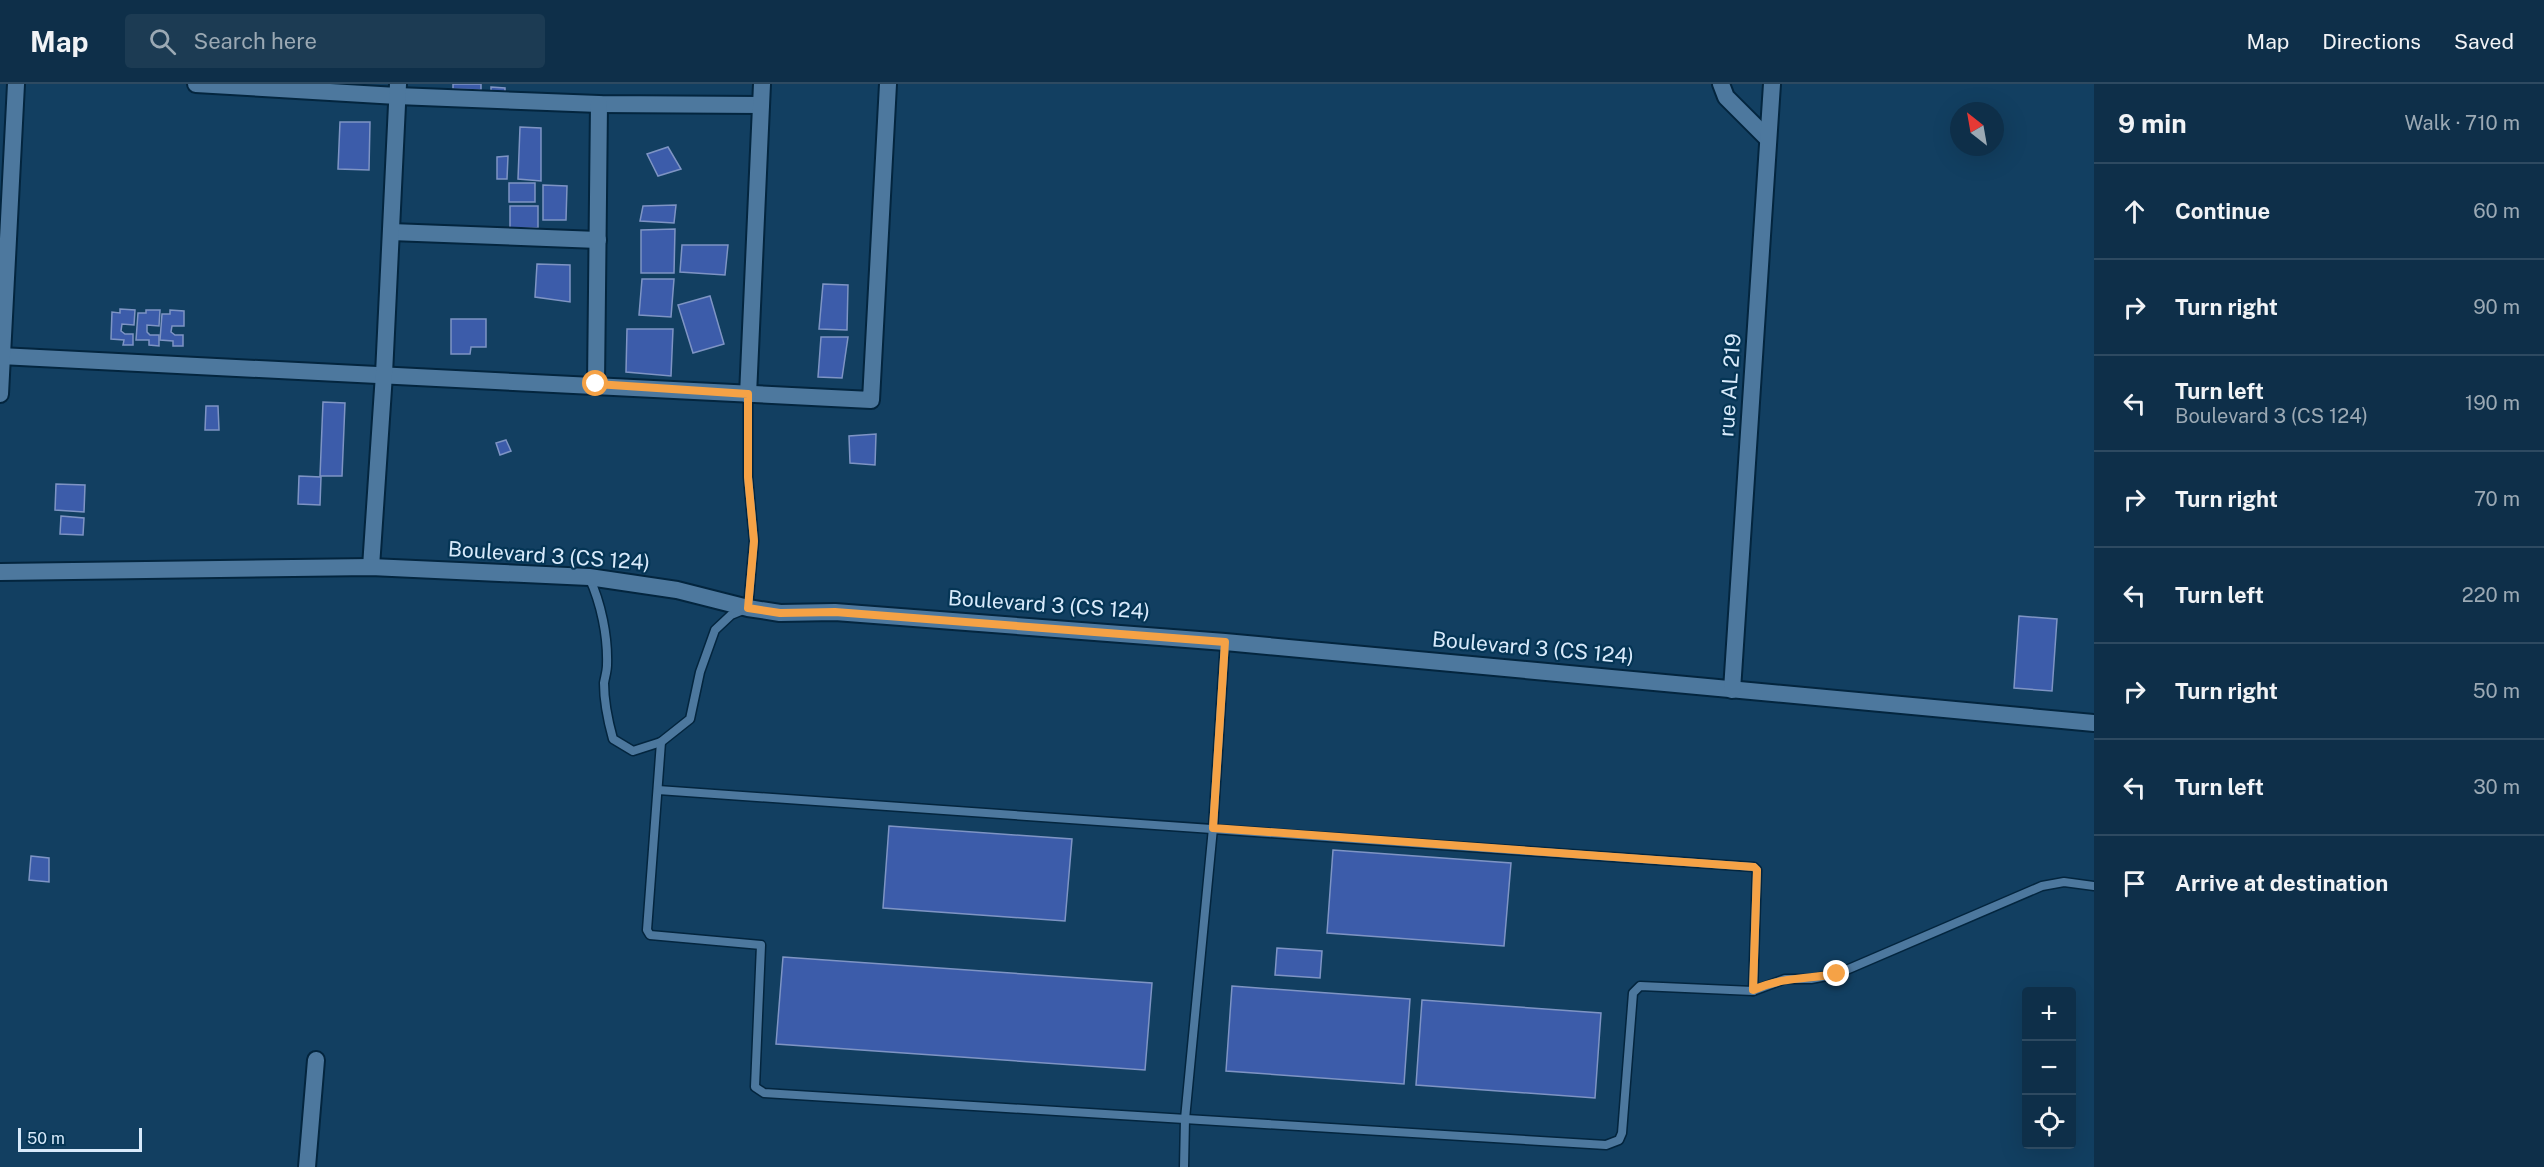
<!DOCTYPE html>
<meta charset="utf-8">
<style>
body{margin:0;font-family:"Public Sans",sans-serif;background:#1c3b53;color:#f1f3f6}
.controls{position:absolute;right:18px;bottom:18px;display:grid;overflow:hidden;border-radius:6px;box-shadow:0 6px 24px #0002}
.controls button{width:54px;height:54px;display:grid;place-items:center;padding:0;border:0;border-bottom:2px solid #2e4a61;background:#0e2f49;color:#f1f3f6;font:30px sans-serif}
.compass{position:absolute;left:1950px;top:18px;width:54px;height:54px;border-radius:50%;background:#0e2f49;box-shadow:0 6px 24px #0002;rotate:329deg}
.scale{position:absolute;left:18px;bottom:15px;width:124px;box-sizing:border-box;padding-left:6px;border:3px solid #d8eafb;border-top:0;font-size:16px;line-height:21px;white-space:nowrap;color:#d8eafb;-webkit-text-stroke:4px #053555;paint-order:stroke}
.stop{position:absolute;width:18px;height:18px;margin:-14px;border:4px solid #f5a246;border-radius:50%;background:#fff}
.stop.end{background:#f5a246;border-color:#fff;box-shadow:0 2px 6px #0008}
.list{margin:0;padding:0;list-style:none}
h2{display:flex;justify-content:space-between;align-items:center;height:78px;margin:0;padding:0 24px;font-size:26px}
h2 small{font-size:20px;font-weight:400;color:#9ba9b4}
.list li{display:grid;grid-template-columns:39px 1fr auto;gap:18px;align-items:center;box-sizing:border-box;height:96px;padding:0 24px;border-top:2px solid #2e4a61}
.list b{display:block;font-size:22px;white-space:nowrap}
.list p{margin:0;font-size:20px;white-space:nowrap;color:#9ba9b4}
.list em{font-size:20px;font-style:normal;color:#9ba9b4}
.icon{flex:none;width:33px;height:33px;fill:none;stroke:currentColor;stroke-width:2;stroke-linecap:round;stroke-linejoin:round}
.map{position:relative;flex:none;width:2094px;height:1083px;overflow:hidden}
header{display:flex;align-items:center;gap:36px;box-sizing:border-box;height:84px;padding:0 30px;background:#0e2f49;border-bottom:2px solid #2e4a61}
header strong{font-size:28px}
nav{display:flex;gap:33px;margin-inline-start:auto;font-size:21px}
.search{width:420px;height:54px;background:#1c3b53;display:flex;align-items:center;gap:15px;box-sizing:border-box;padding:0 21px;border-radius:6px;color:#9ba9b4;font-size:22px}
main{display:flex}
aside{flex:1;background:#0e2f49}
.map>svg:first-child{display:block}
.building{fill:#3c5caa;stroke:#7e94c4;stroke-width:1.5}
.lines{fill:none;stroke-linecap:round;stroke-linejoin:round}
.lane-casing{stroke:#03253e;stroke-width:11}
.street-casing{stroke:#03253e;stroke-width:20}
.lane{stroke:#4d789e;stroke-width:8}
.street{stroke:#4d789e;stroke-width:16}
.route{stroke:#f5a246;stroke-width:8}
.labels{text-anchor:middle;stroke-width:4.5;stroke-linejoin:round;paint-order:stroke}
.street-label{font-size:21px;fill:#d8eafb;stroke:#053555}
</style>
<header>
<strong>Map</strong>
<div class="search"><svg class="icon" aria-label="search" viewBox="0 0 24 24"><circle cx="10" cy="10" r="6"/><path d="M15 15l6 6"/></svg>Search here</div>
<nav><a>Map</a><a>Directions</a><a>Saved</a></nav>
</header>
<main>
<div class="map">
<svg width="2094" height="1083" viewBox="0 0 2094 1083">
<rect width="100%" height="100%" fill="#123f61"/>
<g class="building">
<polygon points="453,0 481,0 481,6 453,5"/>
<polygon points="491,3 505,4 505,13 491,12"/>
<polygon points="340,38 370,38 369,86 338,85"/>
<polygon points="520,43 541,44 541,97 518,95"/>
<polygon points="668,63 681,85 658,92 647,70"/>
<polygon points="508,72 507,95 497,95 497,73"/>
<rect x="509" y="99" width="26" height="19"/>
<polygon points="543,101 567,102 566,136 543,136"/>
<polygon points="676,121 674,139 640,137 643,122"/>
<rect x="510" y="122" width="28" height="22"/>
<polygon points="675,145 674,189 641,189 641,146"/>
<polygon points="682,161 728,161 725,191 680,188"/>
<polygon points="537,180 570,181 570,218 535,213"/>
<polygon points="642,195 674,195 671,233 639,231"/>
<polygon points="823,200 848,201 847,246 819,245"/>
<polygon points="710,212 724,260 693,269 678,221"/>
<polygon points="120,225 135,226 134,241 122,240 121,247 125,250 133,250 133,261 123,261 124,256 111,255 112,228 120,229"/>
<polygon points="146,226 160,226 159,242 147,241 147,248 150,251 159,251 159,262 149,261 149,256 136,256 138,229 146,229"/>
<polygon points="170,226 184,227 184,242 172,242 171,248 175,251 183,251 183,262 173,262 173,257 160,256 162,230 170,230"/>
<polygon points="451,235 486,235 486,263 471,263 470,270 451,270"/>
<polygon points="627,245 673,245 671,292 626,288"/>
<polygon points="821,253 848,253 842,294 818,293"/>
<polygon points="323,318 345,319 342,392 320,392"/>
<polygon points="206,322 218,322 219,346 205,346"/>
<polygon points="876,350 875,381 850,379 849,352"/>
<polygon points="506,356 511,367 500,371 496,359"/>
<polygon points="299,392 321,393 320,421 298,420"/>
<polygon points="56,400 85,401 84,428 55,426"/>
<polygon points="61,432 84,434 83,451 60,450"/>
<polygon points="2019,532 2057,535 2052,607 2014,604"/>
<polygon points="889,742 1072,755 1065,837 883,824"/>
<polygon points="1333,766 1511,779 1504,862 1327,849"/>
<polygon points="31,772 49,774 49,798 29,796"/>
<polygon points="1277,864 1322,867 1320,894 1275,891"/>
<polygon points="783,873 1152,899 1145,986 776,960"/>
<polygon points="1232,902 1410,915 1404,1000 1226,987"/>
<polygon points="1422,916 1601,929 1595,1014 1416,1001"/>
</g>
<g class="lines">
<defs>
<g id="lane">
<path d="M589,493c12,26 19,59 18,88 0,6 -2,12 -3,18 0,19 4,38 9,56l20,12 28,-9 29,-23 10,-47 15,-42 16,-15 17,-7 6,-67 -6,-64v-82"/>
<polyline points="661,658 647,846 650,851 761,861 755,1003 764,1009 1606,1061 1619,1056 1622,1049 1633,909 1640,902 1753,907 1785,895 1811,895 1837,890 2042,802 2064,798 2094,802"/>
<polyline points="658,706 1754,783 1757,786 1753,907"/>
<polyline points="1184,1083 1185,1035 1213,744 1225,558"/>
</g>
<g id="street">
<polyline points="196,0 397,12 599,20 761,21"/>
<polyline points="1721,0 1726,13 1768,55"/>
<polyline points="391,148 598,156"/>
<polyline points="0,272 871,316 888,0"/>
<polyline points="596,300 599,20"/>
<polyline points="0,310 16,0"/>
<polyline points="748,311 762,0"/>
<polyline points="371,483 384,290 398,0"/>
<polyline points="0,488 371,483 589,493 677,506 748,524 780,529 835,528 1225,558 2094,639"/>
<polyline points="1732,606 1772,0"/>
<polyline points="307,1083 316,976"/>
</g>
</defs>
<use href="#lane" class="lane-casing"/>
<use href="#street" class="street-casing"/>
<use href="#lane" class="lane"/>
<use href="#street" class="street"/>
</g>
<g class="lines">
<path class="route" d="M596,300l152,10v83l6,64 -6,67 32,5 55,-1 390,30 -12,186 541,39 3,3 -4,120c29,-13 53,-11 84,-16"/>
</g>
<g class="labels">
<g class="street-label">
<text transform="translate(1730 301) rotate(-86)" y="7">rue AL 219</text>
<text transform="translate(549 472) rotate(4)" y="7">Boulevard 3 (CS 124)</text>
<text transform="translate(1049 521) rotate(4)" y="7">Boulevard 3 (CS 124)</text>
<text transform="translate(1533 564) rotate(5)" y="7">Boulevard 3 (CS 124)</text>
</g>
</g>
</svg>
<div class="controls">
<button>+</button>
<button>−</button>
<button><svg class="icon" aria-label="locate" viewBox="0 0 24 24"><circle cx="12" cy="12" r="6"/><path d="M12 2v4M12 18v4M2 12h4M18 12h4"/></svg></button>
</div>
<svg class="compass" viewBox="-18 -18 36 36"><path d="M0-13l5 13h-10z" fill="#e53935"/><path d="M0 13l5-13h-10z" fill="#9ba9b4"/></svg>
<div class="scale">50 m</div>
<div class="stop" style="left:596px;top:300px"></div>
<div class="stop end" style="left:1837px;top:890px"></div>
</div>
<aside>
<h2>9 min<small>Walk · 710 m</small></h2>
<ul class="list">
<li><svg class="icon" aria-label="ahead" viewBox="0 0 24 24"><path d="M12 20V5M6 11l6-6 6 6"/></svg><div><b>Continue</b></div><em>60 m</em></li>
<li><svg class="icon" aria-label="right" viewBox="0 0 24 24"><path d="M7 20v-9h11M14 6l5 5-5 5"/></svg><div><b>Turn right</b></div><em>90 m</em></li>
<li><svg class="icon" aria-label="left" viewBox="0 0 24 24"><path d="M17 20v-9H6M10 6l-5 5 5 5"/></svg><div><b>Turn left</b><p>Boulevard 3 (CS 124)</p></div><em>190 m</em></li>
<li><svg class="icon" aria-label="right" viewBox="0 0 24 24"><path d="M7 20v-9h11M14 6l5 5-5 5"/></svg><div><b>Turn right</b></div><em>70 m</em></li>
<li><svg class="icon" aria-label="left" viewBox="0 0 24 24"><path d="M17 20v-9H6M10 6l-5 5 5 5"/></svg><div><b>Turn left</b></div><em>220 m</em></li>
<li><svg class="icon" aria-label="right" viewBox="0 0 24 24"><path d="M7 20v-9h11M14 6l5 5-5 5"/></svg><div><b>Turn right</b></div><em>50 m</em></li>
<li><svg class="icon" aria-label="left" viewBox="0 0 24 24"><path d="M17 20v-9H6M10 6l-5 5 5 5"/></svg><div><b>Turn left</b></div><em>30 m</em></li>
<li><svg class="icon" aria-label="arrive" viewBox="0 0 24 24"><path d="M6 21V4h12l-3 4 3 4H6"/></svg><div><b>Arrive at destination</b></div></li>
</ul>
</aside>
</main>
